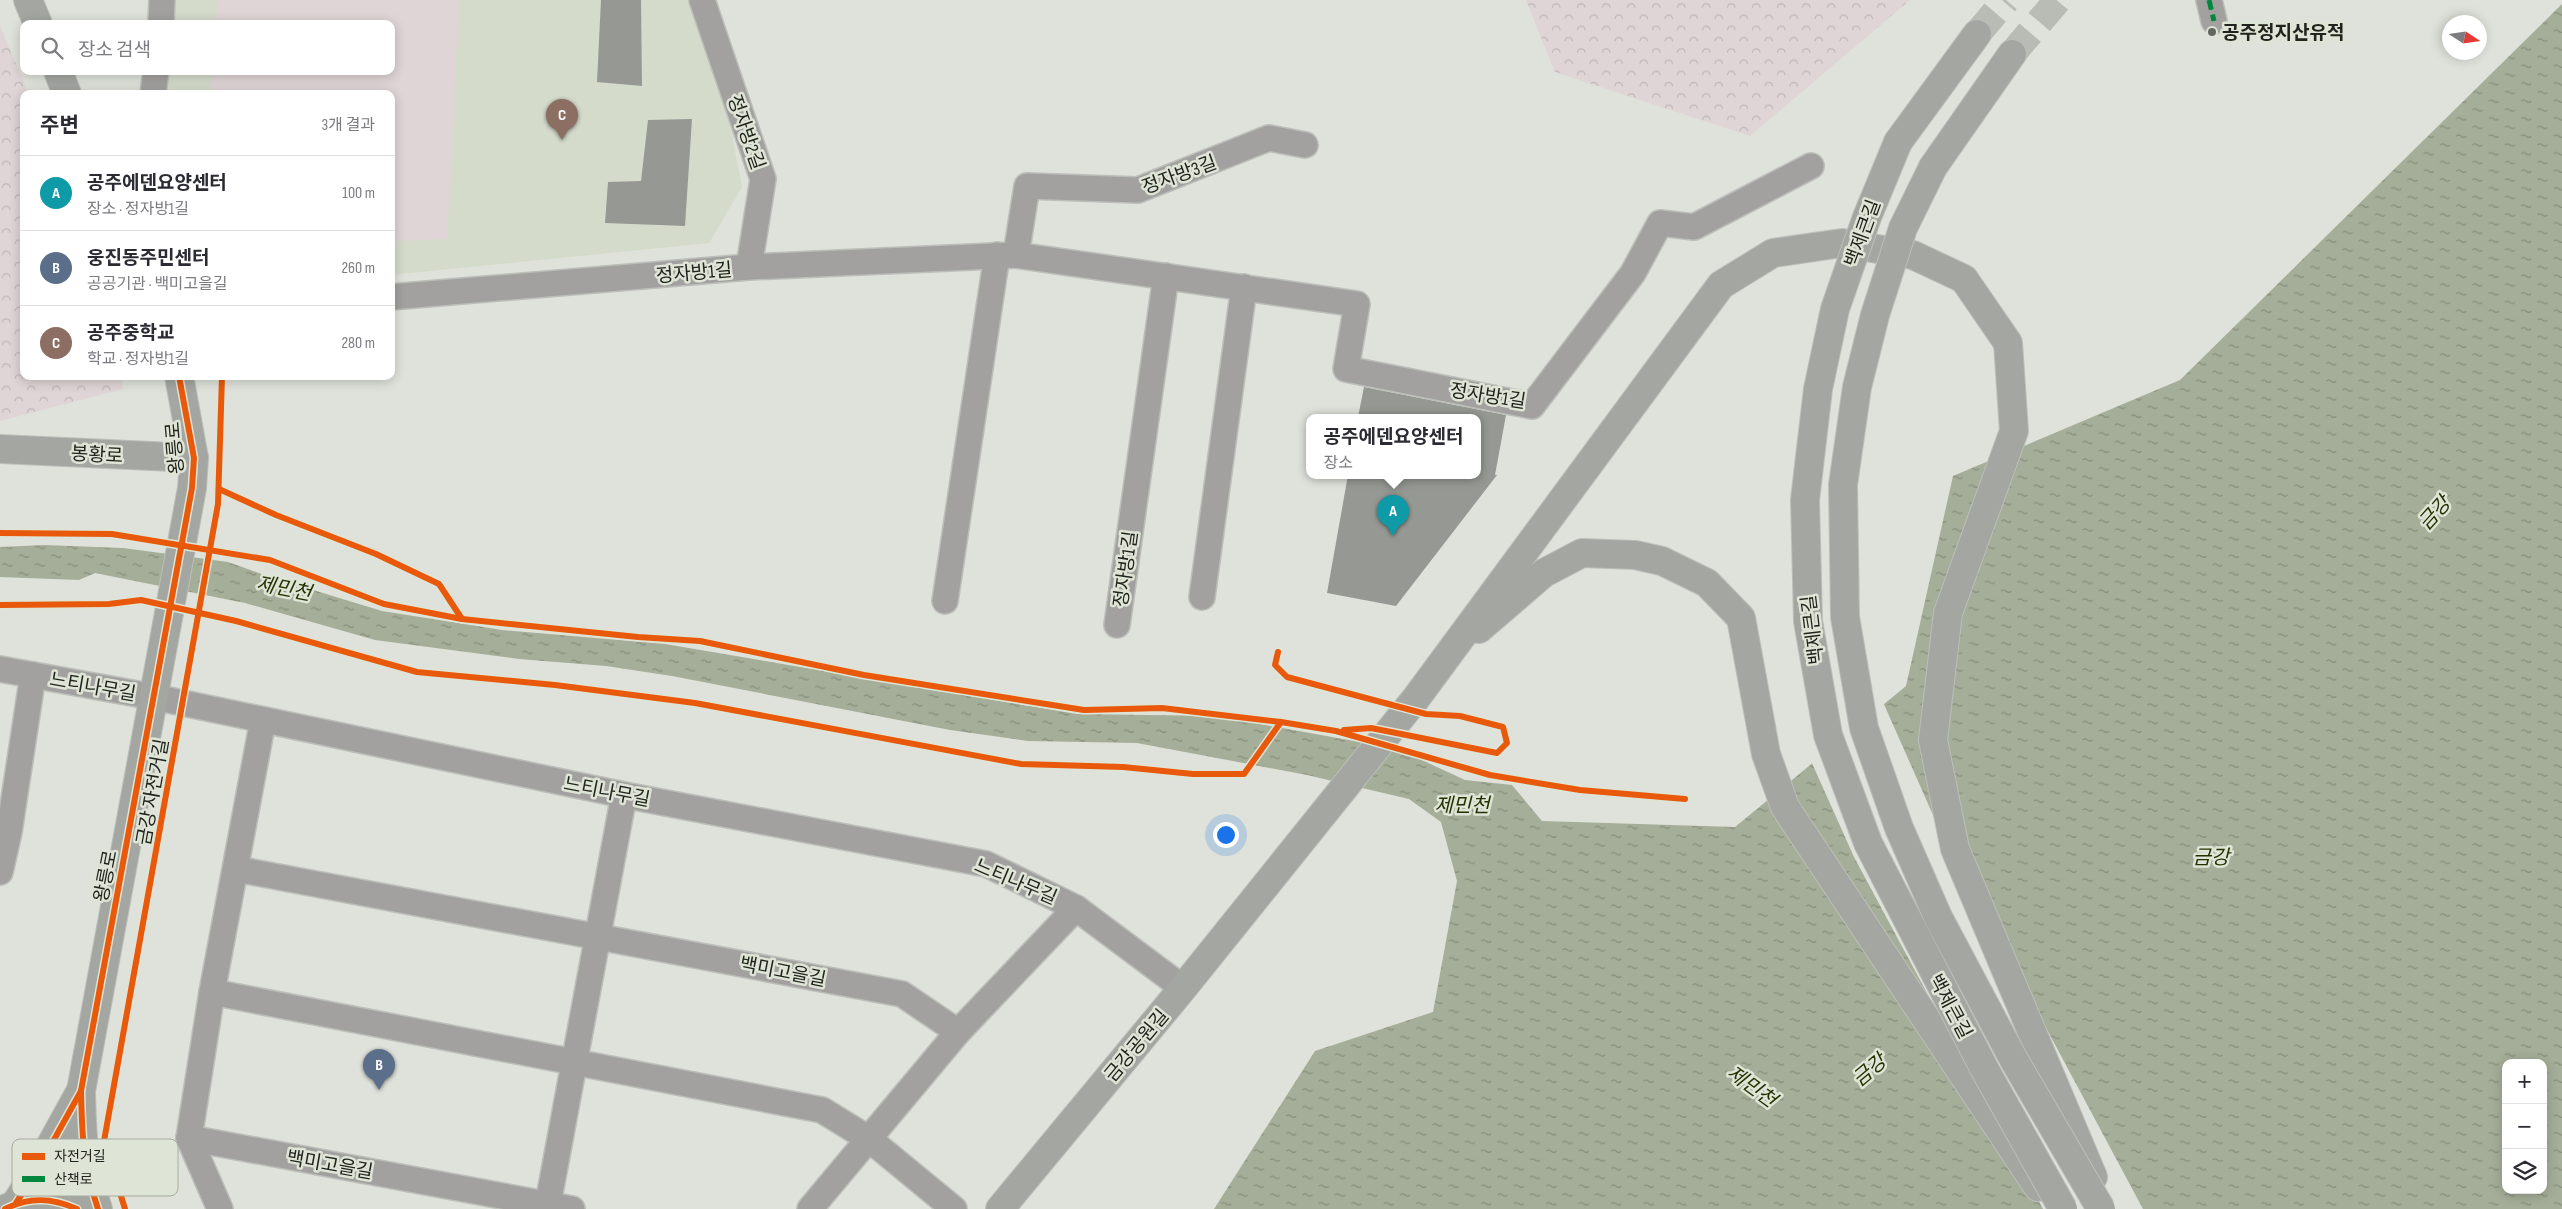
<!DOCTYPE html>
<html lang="ko">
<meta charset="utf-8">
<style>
body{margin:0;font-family:"Sofia Sans Condensed","Noto Sans KR",sans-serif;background:#f7f7f7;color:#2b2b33}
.controls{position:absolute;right:15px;bottom:15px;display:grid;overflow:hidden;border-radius:10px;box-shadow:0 2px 12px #0003}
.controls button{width:45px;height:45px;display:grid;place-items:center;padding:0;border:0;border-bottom:1px solid #e1e1e2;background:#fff;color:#2b2b33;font:25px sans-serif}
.compass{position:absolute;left:2442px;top:15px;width:45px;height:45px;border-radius:50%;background:#fff;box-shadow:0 2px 12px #0003;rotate:102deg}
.you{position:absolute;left:1225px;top:834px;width:18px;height:18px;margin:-12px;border:4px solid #fff;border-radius:50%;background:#1a73e8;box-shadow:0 0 0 8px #1a73e833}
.badge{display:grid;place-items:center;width:32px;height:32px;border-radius:50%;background:#636660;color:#fff;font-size:16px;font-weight:700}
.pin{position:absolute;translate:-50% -41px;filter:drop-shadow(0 1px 2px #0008)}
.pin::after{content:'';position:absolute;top:26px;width:18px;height:15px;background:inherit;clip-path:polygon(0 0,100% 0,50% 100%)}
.popup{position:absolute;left:1306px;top:414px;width:175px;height:65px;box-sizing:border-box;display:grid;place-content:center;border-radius:10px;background:#fff;filter:drop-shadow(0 1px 4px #0005);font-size:16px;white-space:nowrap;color:#7c7c81}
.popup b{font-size:19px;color:#2b2b33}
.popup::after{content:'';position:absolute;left:50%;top:100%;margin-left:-10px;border:10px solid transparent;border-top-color:#fff}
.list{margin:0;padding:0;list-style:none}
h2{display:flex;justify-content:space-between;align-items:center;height:65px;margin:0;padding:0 20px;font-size:21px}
h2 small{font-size:16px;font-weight:400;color:#7c7c81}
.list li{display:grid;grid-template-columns:32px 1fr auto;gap:15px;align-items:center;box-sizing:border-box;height:75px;padding:0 20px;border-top:1px solid #e1e1e2}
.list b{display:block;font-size:19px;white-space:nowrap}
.list p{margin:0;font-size:16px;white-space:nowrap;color:#7c7c81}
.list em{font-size:16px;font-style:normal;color:#7c7c81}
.icon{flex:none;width:28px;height:28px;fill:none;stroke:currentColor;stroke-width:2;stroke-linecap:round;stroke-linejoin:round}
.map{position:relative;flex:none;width:2562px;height:1209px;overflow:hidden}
.search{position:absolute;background:#fff;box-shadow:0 2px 12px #0003;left:20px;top:20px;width:375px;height:55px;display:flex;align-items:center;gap:12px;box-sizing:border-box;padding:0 18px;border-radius:10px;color:#7c7c81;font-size:19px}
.panel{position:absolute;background:#fff;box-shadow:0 2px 12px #0003;left:20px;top:90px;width:375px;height:290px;border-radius:10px}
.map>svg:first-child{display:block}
.built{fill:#d4dbcb}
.green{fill:#dfd4d6}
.forest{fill:url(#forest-crowns)}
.water{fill:url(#water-ripples);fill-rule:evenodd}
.pier{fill:#dee2da}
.building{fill:#969993}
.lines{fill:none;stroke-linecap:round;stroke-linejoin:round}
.major-tunnel{stroke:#b8bcb4;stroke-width:28;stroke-dasharray:28 14;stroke-linecap:butt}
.minor-casing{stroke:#bcbfb9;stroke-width:28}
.major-casing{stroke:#bcbfb9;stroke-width:30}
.minor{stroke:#a2a1a0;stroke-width:25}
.major{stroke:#a4a6a2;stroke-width:28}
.major-bridge-casing{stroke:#bcbfb9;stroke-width:30;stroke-linecap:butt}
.major-bridge{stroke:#a4a6a2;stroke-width:28}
.quiet{stroke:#00873e;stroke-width:5;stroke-dasharray:10 5;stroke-linecap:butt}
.cycleway-casing{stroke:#dfe5d6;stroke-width:9}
.cycleway{stroke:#e8590c;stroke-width:6}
.poi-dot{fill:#636660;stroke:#dfe5d6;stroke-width:2}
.labels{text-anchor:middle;stroke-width:5;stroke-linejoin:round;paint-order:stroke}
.poi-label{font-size:19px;font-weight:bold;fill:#21241e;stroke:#dfe5d6;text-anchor:start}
.street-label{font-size:19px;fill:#21241e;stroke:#dfe5d6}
.water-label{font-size:20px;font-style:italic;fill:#233100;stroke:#dfe5d6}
.key{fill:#dfe5d6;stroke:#a6ab9f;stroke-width:1}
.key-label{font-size:14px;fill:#21241e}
</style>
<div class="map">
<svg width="2562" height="1209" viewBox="0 0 2562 1209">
<defs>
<pattern id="forest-crowns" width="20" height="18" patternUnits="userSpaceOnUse" patternTransform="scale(1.25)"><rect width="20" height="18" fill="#dfd4d6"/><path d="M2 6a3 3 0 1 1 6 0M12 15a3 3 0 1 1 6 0" fill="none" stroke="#bfb6b7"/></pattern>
<pattern id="water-ripples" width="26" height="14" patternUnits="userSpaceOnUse" patternTransform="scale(1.25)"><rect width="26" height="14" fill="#a5ae98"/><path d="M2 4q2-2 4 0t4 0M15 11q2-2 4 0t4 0" fill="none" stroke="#868d7b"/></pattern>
</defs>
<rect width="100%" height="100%" fill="#dee2da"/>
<polygon class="built" points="174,0 706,0 742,187 709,243 391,275 391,94 168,94 169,71 391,71 391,24 173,24"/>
<polygon class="green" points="218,0 459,0 447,239 391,241 391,94 211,94 213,71 391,71 391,24 216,24"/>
<g class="forest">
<polygon points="1526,0 1910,0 1750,136 1555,72"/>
<polygon points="0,26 29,94 24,94 24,376 122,376 123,389 0,421"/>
</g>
<path class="water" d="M2562,4v1205h-1348l101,-158 118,-39 24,-131 -16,-59 -32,-23 -102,-24 -170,-32 -109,-2 -78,-11 -278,-54 -66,-10 -87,-7 -144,-19 -130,-37 -150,-30 -16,7 -79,-3v-30l44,-2 79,3 105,14 39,14 115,35 120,19 163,14 412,70 139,2 182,33 67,31 47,5 30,36 193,6 171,-141 47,-210 227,-96zM2506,1063h37v127h-37z"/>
<polygon class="pier" points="1883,702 1937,824 2143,1209 2043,1209 1854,857 1811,761"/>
<g class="building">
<polygon points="601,0 641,0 642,86 597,82"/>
<polygon points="692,119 685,226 605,223 608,182 641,181 648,120"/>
<polygon points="1364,387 1506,415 1495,475 1497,475 1396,606 1327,593 1348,475 1477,475 1477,417 1358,417"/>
</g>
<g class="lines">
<g class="major-tunnel">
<polyline points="1977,34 2006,0"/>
<polyline points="2012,54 2058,0"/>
</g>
<defs>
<g id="minor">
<polyline points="702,0 763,179 749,267"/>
<polyline points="2209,0 2214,21"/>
<polyline points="161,24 162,0"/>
<polyline points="153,94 156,71"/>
<polyline points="1016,255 1027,186 1138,190 1269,138 1305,145"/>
<polyline points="391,297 749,267 1016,255 1357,304 1346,369 1532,406 1633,273 1660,223 1694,227 1811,166"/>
<polyline points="1202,597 1244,287"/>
<polyline points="945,601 997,255"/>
<polyline points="1117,625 1166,276"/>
<polyline points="0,669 154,697 624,795 986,864 1076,908 1183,988"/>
<polyline points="236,869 902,994 958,1032"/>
<polyline points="0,872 9,832 33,675"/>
<polyline points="212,992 822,1110 869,1139 954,1209"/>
<polyline points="189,1138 212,992 263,720"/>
<polyline points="189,1138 572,1209"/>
<polyline points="189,1138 220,1209"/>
<polyline points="547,1209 624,795"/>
<polyline points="810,1209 958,1032 1076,908"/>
</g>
<g id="major">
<polyline points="28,0 38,24"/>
<polyline points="58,71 67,94"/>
<polyline points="1898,142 1977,34"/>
<polyline points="1933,167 2012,54"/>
<polyline points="0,449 194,458"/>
<polyline points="1479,629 1544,573 1582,553 1635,555 1662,561 1707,583 1741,618 1766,754 1785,807 2038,1187"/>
<polyline points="16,1203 36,1172 80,1092"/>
<path d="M5,1209c25,-13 48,-11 72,0"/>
<path d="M98,1209c-15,-44 -16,-73 -17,-118l111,-603 2,-30 -15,-82"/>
<polyline points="1000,1209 1183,988 1417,697 1721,285 1773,253 1842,243 1913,255 1964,279 2008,343 2014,431 1948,613 1933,740 1955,849 2093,1177"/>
</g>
</defs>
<use href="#minor" class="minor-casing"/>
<use href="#major" class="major-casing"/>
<use href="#minor" class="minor"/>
<use href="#major" class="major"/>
<defs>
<g id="major-bridge">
<polyline points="1898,142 1867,217 1835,309 1818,389 1805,500 1808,621 1828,735 1868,843 1985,1070 2063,1209"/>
<polyline points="1933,167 1903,228 1875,315 1857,387 1843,485 1845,617 1864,728 1899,828 1938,917 2014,1060 2101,1209"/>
</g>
</defs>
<use href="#major-bridge" class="major-bridge-casing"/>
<use href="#major-bridge" class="major-bridge"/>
<polyline class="quiet" points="2209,0 2214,21"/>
<defs>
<g id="cycleway">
<polyline points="219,489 276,515 376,554 439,584 462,619 638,637 700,641 864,675 1084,710 1162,708 1281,722 1336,731 1490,775 1580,790 1685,799"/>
<polyline points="0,533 112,534 270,560 384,604 462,619"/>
<polyline points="0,605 109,604 141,600 236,621 417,672 555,685 695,703 1021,764 1123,767 1193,774 1244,774 1281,722"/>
<polyline points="1278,652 1275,665 1287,677 1426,714 1460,716 1503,727 1507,743 1497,753 1371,728 1344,730"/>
<polyline points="16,1203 36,1172 81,1091"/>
<path d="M5,1209c25,-13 48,-11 72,0"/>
<path d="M98,1209c-15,-44 -16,-73 -17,-118l111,-603 2,-30 -15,-82"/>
<polyline points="125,1209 104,1141 218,504 222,376"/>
</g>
</defs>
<use href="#cycleway" class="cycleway-casing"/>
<use href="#cycleway" class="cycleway"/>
</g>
<circle class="poi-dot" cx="2212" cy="32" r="5"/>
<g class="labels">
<g class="poi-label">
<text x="2222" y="39">공주정지산유적</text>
</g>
<g class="street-label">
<text transform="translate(747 132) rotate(71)" y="7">정자방2길</text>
<text transform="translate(1179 174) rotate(-20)" y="7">정자방3길</text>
<text transform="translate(1862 233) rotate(-70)" y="7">백제큰길</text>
<text transform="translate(694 272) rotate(-5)" y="7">정자방1길</text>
<text transform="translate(1488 395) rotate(9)" y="7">정자방1길</text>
<text transform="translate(174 448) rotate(-95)" y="7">왕릉로</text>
<text transform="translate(97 454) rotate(3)" y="7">봉황로</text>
<text transform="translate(1125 569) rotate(-82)" y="7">정자방1길</text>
<text transform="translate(1812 630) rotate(-97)" y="7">백제큰길</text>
<text transform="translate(93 686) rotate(10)" y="7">느티나무길</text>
<text transform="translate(607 791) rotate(11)" y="7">느티나무길</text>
<text transform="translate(152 792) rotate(-80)" y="7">금강 자전거길</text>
<text transform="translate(105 876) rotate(-79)" y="7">왕릉로</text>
<text transform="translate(1016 881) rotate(23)" y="7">느티나무길</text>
<text transform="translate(783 971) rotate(11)" y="7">백미고을길</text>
<text transform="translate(1951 1006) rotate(62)" y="7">백제큰길</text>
<text transform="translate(1136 1045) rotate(-50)" y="7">금강공원길</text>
<text transform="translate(330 1164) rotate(10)" y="7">백미고을길</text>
</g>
<g class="water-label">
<text transform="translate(2434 513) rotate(-48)" y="7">금강</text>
<text transform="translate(284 588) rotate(11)" y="7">제민천</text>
<text x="1462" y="812">제민천</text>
<text x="2211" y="864">금강</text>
<text transform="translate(1869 1070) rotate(-40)" y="7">금강</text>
<text transform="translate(1752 1086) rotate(36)" y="7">제민천</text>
</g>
</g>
<rect x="12" y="1139" width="166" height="57" rx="8" class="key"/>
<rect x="22" y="1153" width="23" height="7" fill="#e8590c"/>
<rect x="22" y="1176" width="23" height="6" fill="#00873e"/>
<g class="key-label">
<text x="54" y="1161">자전거길</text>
<text x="54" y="1184">산책로</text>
</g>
</svg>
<div class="controls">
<button>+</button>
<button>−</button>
<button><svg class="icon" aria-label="layers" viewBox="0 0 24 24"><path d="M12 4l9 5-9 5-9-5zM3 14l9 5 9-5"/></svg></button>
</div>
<svg class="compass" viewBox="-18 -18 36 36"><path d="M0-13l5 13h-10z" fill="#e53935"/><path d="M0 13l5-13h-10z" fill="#7c7c81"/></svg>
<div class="you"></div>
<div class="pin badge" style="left:1393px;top:536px;background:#0f9aa8">A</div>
<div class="popup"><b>공주에덴요양센터</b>장소</div>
<div class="pin badge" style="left:379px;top:1090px;background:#5c6f8a">B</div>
<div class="pin badge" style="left:562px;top:140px;background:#8d6e63">C</div>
<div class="search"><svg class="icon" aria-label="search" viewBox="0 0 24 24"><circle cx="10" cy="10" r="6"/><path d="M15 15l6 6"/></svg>장소 검색</div>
<section class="panel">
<h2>주변<small>3개 결과</small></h2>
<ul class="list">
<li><span class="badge" style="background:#0f9aa8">A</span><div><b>공주에덴요양센터</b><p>장소 · 정자방1길</p></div><em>100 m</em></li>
<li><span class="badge" style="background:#5c6f8a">B</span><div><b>웅진동주민센터</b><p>공공기관 · 백미고을길</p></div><em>260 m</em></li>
<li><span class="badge" style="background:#8d6e63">C</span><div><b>공주중학교</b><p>학교 · 정자방1길</p></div><em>280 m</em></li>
</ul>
</section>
</div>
